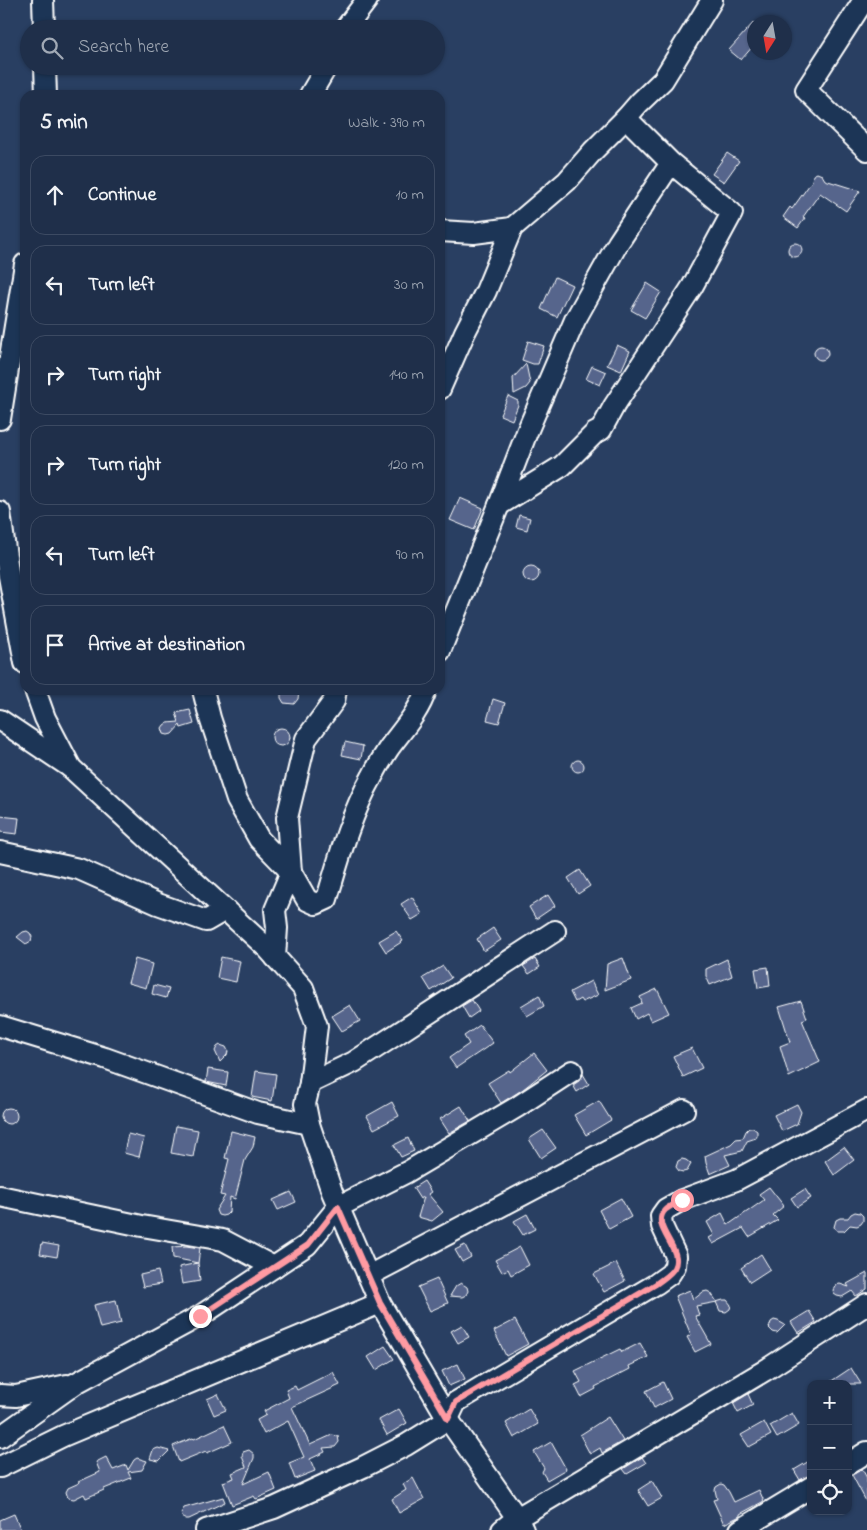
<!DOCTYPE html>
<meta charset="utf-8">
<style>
body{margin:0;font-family:"Indie Flower",sans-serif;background:#2c3b54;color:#f1f3f6}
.controls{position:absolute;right:15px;bottom:15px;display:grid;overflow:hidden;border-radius:10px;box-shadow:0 1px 4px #0004}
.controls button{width:45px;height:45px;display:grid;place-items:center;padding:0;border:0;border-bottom:1px solid #3c4a62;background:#1f2f4a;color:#f1f3f6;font:25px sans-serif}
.compass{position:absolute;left:747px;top:15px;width:45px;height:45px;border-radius:50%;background:#1f2f4a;box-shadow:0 1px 4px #0004;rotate:191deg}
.stop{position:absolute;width:15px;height:15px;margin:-11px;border:4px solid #ff9aa2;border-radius:50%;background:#fff}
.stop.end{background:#ff9aa2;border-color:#fff;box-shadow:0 1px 5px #0008}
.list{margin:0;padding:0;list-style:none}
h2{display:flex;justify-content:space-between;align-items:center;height:65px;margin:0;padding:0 20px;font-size:21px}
h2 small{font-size:16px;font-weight:400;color:#a1a9b5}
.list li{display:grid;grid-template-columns:32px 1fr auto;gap:15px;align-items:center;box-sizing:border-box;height:80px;margin:0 10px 10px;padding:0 10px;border:1px solid #3c4a62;border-radius:15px}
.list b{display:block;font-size:19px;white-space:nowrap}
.list em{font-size:16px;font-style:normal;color:#a1a9b5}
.icon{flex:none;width:28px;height:28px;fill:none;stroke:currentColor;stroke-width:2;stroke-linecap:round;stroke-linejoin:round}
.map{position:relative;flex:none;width:867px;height:1530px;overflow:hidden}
.search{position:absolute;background:#1f2f4a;box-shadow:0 1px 4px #0004;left:20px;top:20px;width:425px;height:55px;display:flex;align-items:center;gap:12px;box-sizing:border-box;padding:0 18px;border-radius:28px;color:#a1a9b5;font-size:19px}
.panel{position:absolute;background:#1f2f4a;box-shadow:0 1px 4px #0004;left:20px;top:90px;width:425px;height:605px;border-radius:15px}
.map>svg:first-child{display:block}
.building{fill:#57658c;stroke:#fff}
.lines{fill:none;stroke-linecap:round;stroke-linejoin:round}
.minor-casing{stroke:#fff;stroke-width:24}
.minor{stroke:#1d3557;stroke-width:20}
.route{stroke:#ff9aa2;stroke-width:6}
</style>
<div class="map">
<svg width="867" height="1530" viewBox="0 0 867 1530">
<rect width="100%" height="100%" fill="#293f62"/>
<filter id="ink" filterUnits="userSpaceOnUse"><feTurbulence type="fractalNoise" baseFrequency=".02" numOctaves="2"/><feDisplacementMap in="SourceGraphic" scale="10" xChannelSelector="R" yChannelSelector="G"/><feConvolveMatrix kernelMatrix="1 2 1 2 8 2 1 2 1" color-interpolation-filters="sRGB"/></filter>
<g filter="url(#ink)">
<g class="building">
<polygon points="754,22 754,45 741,60 729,50"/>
<polygon points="727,153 739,161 724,182 712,174"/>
<polygon points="817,173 822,175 825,180 860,191 846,211 820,193 803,217 805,218 798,228 783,217 790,207 792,209 812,181 813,175"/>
<circle cx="795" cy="250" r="7"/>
<polygon points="555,277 572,285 557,317 541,309"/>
<polygon points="647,283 661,292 645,318 631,310"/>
<polygon points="528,341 544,346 538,364 533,364 522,360"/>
<polygon points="617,345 630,351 621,371 607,365"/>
<circle cx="821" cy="353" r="7"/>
<polygon points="526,364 530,383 526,388 514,394 513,378"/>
<polygon points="592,366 606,372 600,385 586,379"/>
<polygon points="508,396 518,401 518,405 512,420 500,415"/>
<polygon points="460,498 483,508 474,530 450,520"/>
<polygon points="519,515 530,518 527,530 516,527"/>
<circle cx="531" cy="574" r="8"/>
<polygon points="281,690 299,690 298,699 294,704 284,703 281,698"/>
<polygon points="493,699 505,703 499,723 487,720"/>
<polygon points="190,710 194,724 181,728 180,725 172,734 168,735 164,734 162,728 164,725 167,723 179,722 176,713"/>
<circle cx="281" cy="737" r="9"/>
<polygon points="345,742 363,746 361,759 342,755"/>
<circle cx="578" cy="766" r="6"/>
<polygon points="0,816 19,818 17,834 0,832"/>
<polygon points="580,870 590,886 578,894 568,878"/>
<polygon points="548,895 555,906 536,919 529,907"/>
<polygon points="412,897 422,914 412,920 401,904"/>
<polygon points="493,928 501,940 484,951 477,939"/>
<polygon points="27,931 30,933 32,937 31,941 26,944 17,937 23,932"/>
<polygon points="396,931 403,941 386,952 379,941"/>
<polygon points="221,957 240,961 236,982 217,978"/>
<polygon points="623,958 631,980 605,990 607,964"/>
<polygon points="135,959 152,964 146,988 128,983"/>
<polygon points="535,959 540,967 529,974 523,966"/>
<polygon points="727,959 732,976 710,985 706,976 706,969"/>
<polygon points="443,966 451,978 431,991 423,978"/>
<polygon points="768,967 770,986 758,988 755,969"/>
<polygon points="591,981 598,995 582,1002 580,999 575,1002 570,992"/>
<polygon points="154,985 169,989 166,998 152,994"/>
<polygon points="657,989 669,1013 651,1021 647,1013 636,1019 631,1008 642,1003 640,997"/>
<polygon points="539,995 544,1006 527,1016 521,1006"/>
<polygon points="472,1000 479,1011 469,1018 462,1006"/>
<polygon points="801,1001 807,1018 802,1020 820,1062 789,1077 780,1046 790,1042 779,1007"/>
<polygon points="350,1005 360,1021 342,1031 332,1016"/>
<polygon points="480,1025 493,1043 456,1068 449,1058 469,1044 464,1036"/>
<polygon points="220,1045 226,1047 228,1051 227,1055 220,1062 215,1051 217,1047"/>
<polygon points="692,1048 702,1068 683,1077 673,1056"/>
<polygon points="534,1053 547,1070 522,1090 501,1103 488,1083 509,1070 510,1072"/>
<polygon points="208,1069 228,1072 226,1086 206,1082"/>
<polygon points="256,1071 276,1074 272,1101 252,1097"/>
<polygon points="583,1074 589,1084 577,1092 573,1085 579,1081"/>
<polygon points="599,1101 611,1120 586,1135 574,1115"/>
<polygon points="392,1102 399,1116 374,1129 367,1116"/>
<polygon points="797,1104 801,1112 797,1124 782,1131 774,1115"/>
<polygon points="461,1106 470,1121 449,1133 440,1119"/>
<circle cx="9" cy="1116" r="8"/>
<polygon points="176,1126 198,1130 193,1157 171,1153"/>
<polygon points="749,1128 753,1128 757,1131 757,1135 756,1138 747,1141 742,1151 725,1155 730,1165 710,1174 706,1163 705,1156 731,1144 736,1139 743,1138 746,1131"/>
<polygon points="543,1130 556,1148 541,1158 529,1139"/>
<polygon points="231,1131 255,1137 253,1147 245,1160 235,1199 230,1197 229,1212 226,1215 222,1216 218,1215 216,1210 225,1196 220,1195 229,1159 225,1158"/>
<polygon points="128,1134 144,1138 139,1157 124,1153"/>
<polygon points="408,1138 414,1151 401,1157 394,1145"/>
<polygon points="844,1147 854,1160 834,1175 825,1161"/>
<polygon points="682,1159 686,1160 691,1164 687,1171 683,1172 679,1171 676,1167 678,1161"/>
<polygon points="424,1181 431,1192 428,1194 443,1212 432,1221 418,1217 424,1197 420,1199 413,1188"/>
<polygon points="769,1187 784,1206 773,1215 778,1220 749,1237 743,1228 713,1244 709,1238 714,1235 707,1222 722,1213 728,1225 764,1200 759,1194"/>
<polygon points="805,1189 811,1198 797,1207 791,1198"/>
<polygon points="291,1192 296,1202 278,1210 273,1200"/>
<polygon points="621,1198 631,1217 609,1229 599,1210"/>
<polygon points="855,1212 860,1213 863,1216 863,1221 861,1224 857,1226 850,1225 844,1231 837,1231 834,1227 836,1220 840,1218 848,1218 851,1214"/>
<polygon points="527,1214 535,1229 523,1235 514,1221"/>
<polygon points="42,1243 59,1246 57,1257 40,1254"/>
<polygon points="465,1245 471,1257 462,1262 455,1250"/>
<polygon points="186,1246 200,1248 198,1263 173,1258 172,1247"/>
<polygon points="520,1247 529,1265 511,1275 508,1269 502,1272 495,1260"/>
<polygon points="761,1254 770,1269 750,1282 741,1268"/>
<polygon points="198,1263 200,1281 182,1284 179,1267"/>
<polygon points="616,1263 625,1281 604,1292 594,1274"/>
<polygon points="158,1271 161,1284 143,1287 140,1275"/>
<polygon points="867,1273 867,1289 856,1296 852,1291 842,1297 837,1296 834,1294 833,1290 836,1285 840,1284 849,1287 847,1284"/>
<polygon points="437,1279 448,1303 430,1311 418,1287"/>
<polygon points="461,1283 467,1287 468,1291 466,1295 462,1297 450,1296 456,1286"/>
<polygon points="690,1290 693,1300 703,1292 707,1291 711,1293 717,1302 696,1306 699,1315 695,1316 711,1344 695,1352 687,1337 691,1335 675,1296"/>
<polygon points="116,1300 121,1323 100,1328 94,1305"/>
<polygon points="723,1300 727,1300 731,1305 730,1309 726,1312 720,1311 716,1302"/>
<polygon points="809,1311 816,1322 798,1333 791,1322"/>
<polygon points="515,1320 528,1344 506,1356 494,1331"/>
<polygon points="774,1320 778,1321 785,1325 777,1333 773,1332 769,1328 771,1322"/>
<polygon points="462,1325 469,1337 458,1343 451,1331"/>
<polygon points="640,1343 648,1357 629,1366 630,1369 595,1387 596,1389 581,1397 575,1385 581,1382 575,1371 620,1349 622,1352"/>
<polygon points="385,1346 394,1359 376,1370 368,1357"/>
<polygon points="458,1364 465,1379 449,1386 442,1371"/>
<polygon points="851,1368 861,1384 827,1384"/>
<polygon points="333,1372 340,1385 292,1407 310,1445 332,1435 338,1436 339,1442 335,1447 323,1448 325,1452 310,1459 315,1471 295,1479 289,1463 304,1457 288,1421 264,1434 257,1420 266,1415 264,1411 289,1398 286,1390 295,1386 297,1390"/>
<polygon points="663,1382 671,1399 654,1408 646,1391"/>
<polygon points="218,1394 226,1410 214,1415 207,1399"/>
<polygon points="748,1394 753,1405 738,1413 733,1403"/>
<polygon points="399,1409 407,1423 387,1435 379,1420"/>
<polygon points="529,1409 538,1424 514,1438 506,1423"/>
<polygon points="792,1413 799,1425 777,1438 770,1426"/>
<polygon points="608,1417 623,1441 602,1453 600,1448 590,1454 580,1435"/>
<polygon points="764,1422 771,1435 749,1447 741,1435"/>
<polygon points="224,1425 232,1442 207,1453 206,1451 179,1462 173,1446 193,1438 194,1439"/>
<polygon points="551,1442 566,1469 547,1480 542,1472 544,1468 534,1452"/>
<polygon points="158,1448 169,1451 159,1461 150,1459 153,1450"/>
<polygon points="249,1450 254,1454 254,1458 243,1484 269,1472 276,1490 256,1499 254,1496 232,1505 223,1482 234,1478 232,1473 246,1467 242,1456 243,1452"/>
<polygon points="106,1457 113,1470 126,1465 128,1470 134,1460 137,1458 147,1461 142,1470 128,1472 131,1478 104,1489 104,1490 86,1498 84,1494 74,1499 68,1498 66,1492 68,1488 79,1483 78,1482 100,1472 96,1462"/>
<polygon points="642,1457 646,1463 627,1474 623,1469"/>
<polygon points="811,1460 811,1475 800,1480 794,1470"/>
<polygon points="862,1469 867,1478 867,1503 852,1475"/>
<polygon points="413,1478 424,1499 399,1513 392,1499 406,1490 403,1484"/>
<polygon points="652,1481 662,1498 648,1506 638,1490"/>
<polygon points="721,1484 724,1485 729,1492 734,1502 759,1490 764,1501 740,1514 740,1516 724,1524 713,1500 717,1499 715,1490 716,1487"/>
<polygon points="223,1497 225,1502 189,1519 185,1519 182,1517 181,1513 184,1508"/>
<polygon points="14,1514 21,1530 0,1530 0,1520"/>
</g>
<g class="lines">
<defs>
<g id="minor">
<polyline points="43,0 44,29"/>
<polyline points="864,0 806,90 867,150"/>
<polyline points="345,29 367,0"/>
<polyline points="45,66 46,95"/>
<polyline points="310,95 327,66"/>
<polyline points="626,118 671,163 732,213 692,287 614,406 601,430 595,433 562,466 499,505 527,432 575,320 618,243 671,163"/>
<polyline points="440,231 474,233 512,228"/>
<polyline points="440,389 465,332 486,291 512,228 567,181 593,151 626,118 639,103 663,80 712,0"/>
<polyline points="0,419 25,264"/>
<polyline points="0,512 8,571 25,663"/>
<polyline points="440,651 499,505"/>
<polyline points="35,690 45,718 71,768 268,949 303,988 317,1026 310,1083 305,1104 309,1124 332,1192 380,1303 448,1419 517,1518 523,1530"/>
<polyline points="203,690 210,718 237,800 259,839 291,872 275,910 277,928 275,957"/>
<path d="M336,690l-2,11 -28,38 -19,79 4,54 16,28 9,4 11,-5c12,-41 24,-85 45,-122 5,-10 11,-20 17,-29 14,-19 30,-36 37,-58"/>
<polyline points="0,720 70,767"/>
<polyline points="0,852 79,869 158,904 206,921 225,910"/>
<polyline points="0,1026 105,1058 258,1113 309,1124"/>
<polyline points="310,1083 354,1062 555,931"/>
<polyline points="0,1196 142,1226 223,1240 274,1267"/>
<polyline points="368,1276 684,1110"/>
<polyline points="0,1395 16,1396 67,1385"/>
<polyline points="0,1437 76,1383 200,1316 307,1245 338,1207 407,1172 517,1107 572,1071"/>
<polyline points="848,1464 867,1452"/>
<polyline points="0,1467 63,1436 380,1303"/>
<polyline points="206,1530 274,1508 363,1467 406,1445 448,1419 456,1402 656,1284 670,1274 675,1266 676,1256 662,1226 661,1216 666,1209 682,1200 736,1180 867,1110"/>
<polyline points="502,1530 517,1518 764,1371 867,1304"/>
<polyline points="740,1530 811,1487"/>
</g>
</defs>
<use href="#minor" class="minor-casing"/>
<use href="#minor" class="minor"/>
</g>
</g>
<g class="lines" filter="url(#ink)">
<path class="route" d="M200,1316l108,-71 30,-38 42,96 68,116 8,-17 200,-118c6,-5 14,-9 18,-16 11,-19 -25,-41 -9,-58 4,-4 12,-7 17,-10"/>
</g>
</svg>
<div class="controls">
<button>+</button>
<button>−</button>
<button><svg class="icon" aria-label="locate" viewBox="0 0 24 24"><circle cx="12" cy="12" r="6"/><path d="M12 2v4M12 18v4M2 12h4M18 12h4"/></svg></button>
</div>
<svg class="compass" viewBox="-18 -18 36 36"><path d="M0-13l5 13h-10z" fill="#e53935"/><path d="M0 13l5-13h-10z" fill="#a1a9b5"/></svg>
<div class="stop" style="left:682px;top:1200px"></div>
<div class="stop end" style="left:200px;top:1316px"></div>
<div class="search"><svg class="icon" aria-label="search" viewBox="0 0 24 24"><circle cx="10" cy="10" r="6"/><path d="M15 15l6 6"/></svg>Search here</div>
<section class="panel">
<h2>5 min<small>Walk · 390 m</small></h2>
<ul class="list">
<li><svg class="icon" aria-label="ahead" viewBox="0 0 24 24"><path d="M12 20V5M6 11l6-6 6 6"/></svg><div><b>Continue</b></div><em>10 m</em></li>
<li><svg class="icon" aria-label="left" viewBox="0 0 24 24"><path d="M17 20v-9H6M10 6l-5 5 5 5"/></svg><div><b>Turn left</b></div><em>30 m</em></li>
<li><svg class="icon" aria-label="right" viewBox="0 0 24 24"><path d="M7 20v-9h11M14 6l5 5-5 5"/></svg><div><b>Turn right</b></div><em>140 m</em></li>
<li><svg class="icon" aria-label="right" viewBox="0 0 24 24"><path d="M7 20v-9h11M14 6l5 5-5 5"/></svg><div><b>Turn right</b></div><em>120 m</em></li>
<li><svg class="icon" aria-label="left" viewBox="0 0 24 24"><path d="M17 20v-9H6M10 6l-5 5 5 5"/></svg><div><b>Turn left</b></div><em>90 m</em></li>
<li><svg class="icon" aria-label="arrive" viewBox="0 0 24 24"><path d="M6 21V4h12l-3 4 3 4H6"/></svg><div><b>Arrive at destination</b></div></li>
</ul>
</section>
</div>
